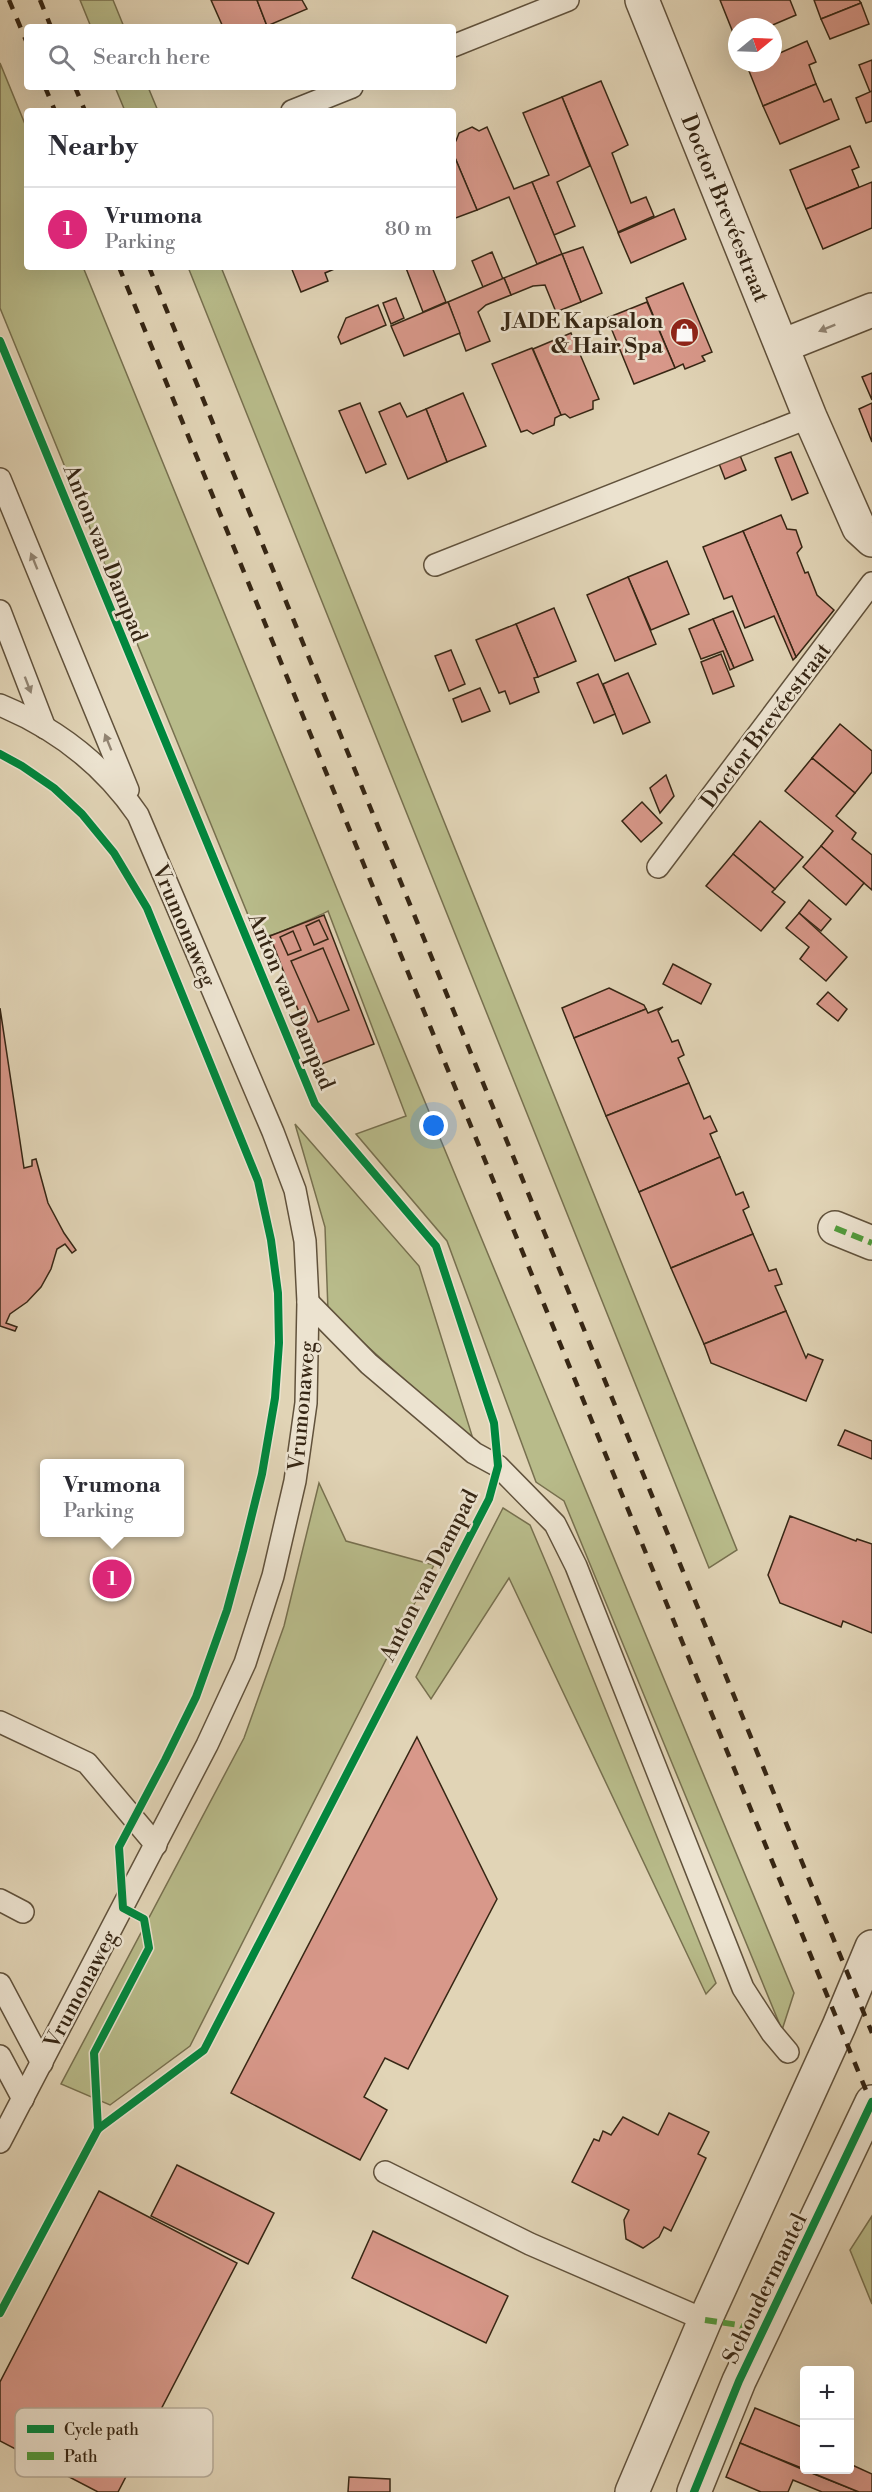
<!DOCTYPE html>
<meta charset="utf-8">
<style>
body{margin:0;font-family:"Libre Bodoni",serif;background:#f7f7f7;color:#2b2b33}
.controls{position:absolute;right:18px;bottom:18px;display:grid;overflow:hidden;border-radius:6px;box-shadow:0 6px 24px #0002}
.controls button{width:54px;height:54px;display:grid;place-items:center;padding:0;border:0;border-bottom:2px solid #e1e1e2;background:#fff;color:#2b2b33;font:30px sans-serif}
.compass{position:absolute;left:728px;top:18px;width:54px;height:54px;border-radius:50%;background:#fff;box-shadow:0 6px 24px #0002;rotate:71deg}
.you{position:absolute;left:434px;top:1126px;width:21px;height:21px;margin:-15px;border:4px solid #fff;border-radius:50%;background:#1a73e8;box-shadow:0 0 0 9px #1a73e833}
.badge{display:grid;place-items:center;width:39px;height:39px;border-radius:50%;background:#db2777;color:#fff;font-size:20px;font-weight:700}
.pin{position:absolute;translate:-50% -50%;border:3px solid #fff;box-shadow:0 2px 6px #0006}
.popup{position:absolute;left:40px;top:1459px;width:144px;height:78px;box-sizing:border-box;display:grid;place-content:center;border-radius:6px;background:#fff;filter:drop-shadow(0 2px 4px #0005);font-size:20px;white-space:nowrap;color:#7c7c81}
.popup b{font-size:22px;color:#2b2b33}
.popup::after{content:'';position:absolute;left:50%;top:100%;margin-left:-12px;border:12px solid transparent;border-top-color:#fff}
.list{margin:0;padding:0;list-style:none}
h2{display:flex;justify-content:space-between;align-items:center;height:78px;margin:0;padding:0 24px;font-size:26px}
h2 small{font-size:20px;font-weight:400;color:#7c7c81}
.list li{display:grid;grid-template-columns:39px 1fr auto;gap:18px;align-items:center;box-sizing:border-box;height:84px;padding:0 24px;border-top:2px solid #e1e1e2}
.list b{display:block;font-size:22px;white-space:nowrap}
.list p{margin:0;font-size:20px;white-space:nowrap;color:#7c7c81}
.list em{font-size:20px;font-style:normal;color:#7c7c81}
.icon{flex:none;width:33px;height:33px;fill:none;stroke:currentColor;stroke-width:2;stroke-linecap:round;stroke-linejoin:round}
.map{position:relative;flex:none;width:872px;height:2492px;overflow:hidden}
.search{position:absolute;background:#fff;box-shadow:0 6px 24px #0002;left:24px;top:24px;width:432px;height:66px;display:flex;align-items:center;gap:15px;box-sizing:border-box;padding:0 21px;border-radius:6px;color:#7c7c81;font-size:22px}
.panel{position:absolute;background:#fff;box-shadow:0 6px 24px #0002;left:24px;top:108px;width:432px;height:162px;border-radius:6px}
.map>svg:first-child{display:block}
.green{fill:#b8bb8a;stroke:#77704f;stroke-width:1.5}
.building{fill:#d8988a;stroke:#362614;stroke-width:1.5}
.lines{fill:none;stroke-linecap:round;stroke-linejoin:round}
.service-casing{stroke:#61523c;stroke-width:24}
.minor-casing{stroke:#61523c;stroke-width:36}
.tertiary-casing{stroke:#61523c;stroke-width:36}
.service{stroke:#ece3d0;stroke-width:21}
.minor{stroke:#ece3d0;stroke-width:33}
.tertiary{stroke:#ece3d0;stroke-width:33}
.rail{stroke:#362614;stroke-width:4.5;stroke-dasharray:10 10;stroke-linecap:butt}
.quiet{stroke:#519c3d;stroke-width:6;stroke-dasharray:12 6;stroke-linecap:butt}
.cycleway-casing{stroke:#ece3d0;stroke-width:11}
.cycleway{stroke:#00873e;stroke-width:8}
.oneway{fill:#918472}
.labels{text-anchor:middle;stroke-width:5;stroke-linejoin:round;paint-order:stroke}
.street-label{font-size:22px;fill:#362614;stroke:#ece3d0}
.poi-label{font-size:22px;font-weight:bold;fill:#362614;stroke:#ece3d0;text-anchor:end}
.key{fill:#ece3d0;stroke:#b5aa98;stroke-width:1.5}
.key-label{font-size:16px;fill:#362614}
</style>
<div class="map">
<svg width="872" height="2492" viewBox="0 0 872 2492">
<rect width="100%" height="100%" fill="#e1d4b6"/>
<filter id="stains"><feTurbulence type="fractalNoise" baseFrequency=".00333" numOctaves="4"/><feColorMatrix values="0 0 0 0 .2 0 0 0 0 .09 0 0 0 0 .02 0 0 0 .5 -.17"/></filter>
<radialGradient id="worn" r=".72"><stop offset=".6" stop-color="#630" stop-opacity="0"/><stop offset="1" stop-color="#630" stop-opacity=".3"/></radialGradient>
<g class="green">
<polygon points="80,0 113,0 124,27 91,27"/>
<path d="M0,63l27,66v138h56l260,637 451,1089 -12,37 -218,-529 -28,-19 -89,-241 -91,-107 50,-18 -78,-205c-3,2 -50,23 -57,24 -4,2 -9,1 -14,2l-257,-629z"/>
<polygon points="115,87 148,87 158,111 125,111"/>
<polygon points="188,267 221,267 737,1550 709,1568"/>
<polygon points="295,1124 419,1266 474,1442 328,1311 325,1227"/>
<polygon points="319,1483 346,1541 434,1565 190,2046 110,2105 61,2084 244,1738 284,1626"/>
<polygon points="503,1508 530,1525 552,1577 716,1983 706,1994 509,1578 431,1699 416,1677"/>
<polygon points="872,2216 872,2304 850,2250"/>
</g>
<g class="building">
<polygon points="211,0 257,0 267,26 223,27"/>
<polygon points="257,0 302,0 307,9 267,26"/>
<polygon points="720,0 790,0 796,15 768,27 737,27 736,40"/>
<polygon points="814,0 859,0 861,3 821,19"/>
<polygon points="861,3 869,24 830,39 821,19"/>
<polygon points="807,41 816,62 809,65 816,84 763,106 747,66 755,63 773,63 773,56"/>
<polygon points="872,60 872,91 870,92 859,65"/>
<polygon points="601,81 628,145 612,153 631,203 646,197 654,216 618,232 562,97"/>
<polygon points="816,84 824,102 831,99 839,119 780,144 763,106"/>
<polygon points="872,91 872,121 866,123 856,98"/>
<polygon points="562,97 590,166 557,182 575,226 554,235 532,182 549,175 523,113"/>
<polygon points="472,127 479,131 487,127 514,189 532,182 562,254 537,264 509,197 477,210 453,153 453,142 456,141 459,133"/>
<polygon points="850,146 859,167 852,170 859,187 806,209 790,170"/>
<polygon points="453,153 477,210 453,219"/>
<polygon points="872,182 872,228 823,249 806,209"/>
<polygon points="674,209 686,239 631,263 618,233"/>
<polygon points="583,247 602,293 581,302 562,254"/>
<polygon points="492,252 503,279 483,287 472,261"/>
<polygon points="562,254 581,302 556,312 545,285 533,286 511,295 504,278"/>
<polygon points="291,267 339,267 325,273 328,281 301,292"/>
<polygon points="409,267 432,267 446,302 423,312 406,268"/>
<polygon points="504,278 511,295 486,305 478,312 490,341 466,351 448,302"/>
<polygon points="683,283 712,352 702,356 705,361 685,369 683,364 675,368 646,298"/>
<polygon points="396,298 404,318 391,324 383,303"/>
<polygon points="448,302 460,333 404,356 391,326"/>
<polygon points="647,302 675,368 634,384 607,318"/>
<polygon points="378,305 386,325 341,344 338,337 346,318"/>
<polygon points="571,333 599,399 593,401 593,409 570,418 565,414 561,415 533,349"/>
<polygon points="532,348 561,415 555,418 554,425 533,434 527,430 521,432 492,364"/>
<polygon points="872,373 872,400 862,377"/>
<polygon points="463,393 486,446 447,462 426,409"/>
<polygon points="360,403 386,464 366,473 339,411"/>
<polygon points="400,403 407,417 426,409 447,462 408,479 379,412"/>
<polygon points="872,403 872,442 859,409"/>
<polygon points="791,452 808,493 792,500 775,458"/>
<polygon points="739,453 746,470 725,479 718,461"/>
<polygon points="781,515 787,529 796,530 802,547 797,553 805,573 808,572 817,595 834,610 796,657 743,531"/>
<polygon points="743,531 796,657 793,660 774,616 745,628 732,596 724,599 703,547"/>
<polygon points="667,561 689,614 651,630 628,577"/>
<polygon points="628,577 656,644 615,661 587,595"/>
<polygon points="554,608 576,661 538,677 516,624"/>
<polygon points="733,611 753,660 734,668 713,619"/>
<polygon points="713,619 734,668 730,670 723,651 701,659 689,629"/>
<polygon points="516,624 538,677 534,678 539,692 510,704 505,691 499,693 476,640"/>
<polygon points="451,650 465,684 449,691 435,656"/>
<polygon points="721,654 734,686 713,694 701,662"/>
<polygon points="628,673 650,722 623,734 603,684"/>
<polygon points="598,674 615,714 594,723 577,683"/>
<polygon points="480,688 490,711 462,722 453,699"/>
<polygon points="840,724 872,751 872,772 855,793 812,758"/>
<polygon points="812,758 855,793 836,816 856,833 852,839 872,855 872,890 821,846 833,831 785,791"/>
<polygon points="666,775 674,796 660,813 650,788"/>
<polygon points="642,802 662,823 641,842 622,821"/>
<polygon points="760,821 803,857 775,889 733,854"/>
<polygon points="821,846 864,883 846,905 803,867"/>
<polygon points="733,854 775,889 772,892 785,902 761,931 706,886"/>
<polygon points="809,900 831,919 821,931 799,913"/>
<polygon points="799,913 847,957 826,981 800,959 809,947 786,928"/>
<polygon points="324,915 374,1044 319,1065 270,936"/>
<polygon points="319,920 328,939 314,945 306,926"/>
<polygon points="293,931 301,950 288,955 280,937"/>
<polygon points="323,948 349,1010 318,1022 291,961"/>
<polygon points="673,964 711,984 701,1004 663,984"/>
<polygon points="609,988 644,1005 646,1009 574,1038 562,1008"/>
<polygon points="828,992 847,1009 838,1021 817,1004"/>
<polygon points="663,1007 658,1011 672,1042 678,1040 684,1055 678,1058 689,1083 606,1116 574,1038 646,1009 648,1013"/>
<polygon points="0,1008 24,1168 32,1166 32,1160 36,1159 48,1203 64,1233 76,1250 72,1253 65,1244 57,1249 51,1269 41,1287 27,1302 10,1314 6,1323 17,1327 15,1331 0,1326"/>
<polygon points="689,1083 704,1119 710,1116 717,1131 710,1134 720,1157 639,1192 606,1116"/>
<polygon points="720,1157 736,1195 743,1192 749,1207 743,1210 753,1234 671,1268 639,1192"/>
<polygon points="753,1234 769,1271 776,1269 782,1284 775,1286 786,1311 704,1344 671,1268"/>
<polygon points="786,1311 806,1358 808,1354 823,1360 806,1401 711,1363 704,1344"/>
<polygon points="845,1430 872,1441 872,1459 838,1445"/>
<polygon points="790,1516 856,1541 857,1539 872,1544 872,1633 843,1621 841,1627 780,1603 768,1575"/>
<polygon points="417,1737 497,1899 408,2069 385,2058 364,2097 387,2110 360,2160 231,2093"/>
<polygon points="669,2113 709,2132 698,2154 706,2158 671,2231 664,2227 659,2237 643,2248 626,2239 624,2220 629,2210 572,2182 594,2139 599,2141 603,2131 611,2135 623,2117 658,2135"/>
<polygon points="177,2165 274,2213 248,2264 151,2216"/>
<polygon points="99,2191 237,2263 118,2492 98,2492 0,2441 0,2382"/>
<polygon points="373,2231 508,2296 486,2343 352,2278"/>
<polygon points="755,2408 804,2428 804,2469 740,2443"/>
<polygon points="740,2443 804,2470 859,2492 822,2492 793,2480 788,2492 761,2492 726,2477"/>
<polygon points="850,2464 872,2474 872,2492 859,2492 805,2470 850,2470"/>
<polygon points="349,2477 390,2479 390,2492 348,2492"/>
</g>
<g class="lines">
<defs>
<g id="service">
<polyline points="453,46 568,0"/>
<polyline points="292,111 352,87"/>
<polyline points="0,479 128,790"/>
<polyline points="435,565 810,417"/>
<polyline points="0,611 45,728"/>
<path d="M0,705c58,24 103,59 138,110l135,317 22,58 10,51 3,61 -2,101 -11,78 -22,95 -28,87 -38,82 -207,397"/>
<polyline points="658,867 872,583"/>
<polyline points="308,1302 369,1364 474,1453 498,1466 555,1524 576,1566 743,1988 772,2033 788,2052"/>
<polyline points="0,1722 87,1763 156,1845"/>
<polyline points="0,1900 23,1912"/>
<polyline points="0,1984 42,2063"/>
<polyline points="0,2056 23,2099"/>
<polyline points="385,2172 530,2244 705,2320"/>
</g>
<g id="minor">
<polyline points="642,0 810,417 859,528 872,540"/>
<polyline points="782,346 872,310"/>
<polyline points="835,1228 872,1243"/>
<polyline points="694,2492 739,2381 872,2102"/>
</g>
<polyline id="tertiary" points="632,2492 705,2320 839,2026 872,1947"/>
</defs>
<use href="#service" class="service-casing"/>
<use href="#minor" class="minor-casing"/>
<use href="#tertiary" class="tertiary-casing"/>
<use href="#service" class="service"/>
<use href="#minor" class="minor"/>
<use href="#tertiary" class="tertiary"/>
<g class="rail">
<polyline points="9,0 27,43"/>
<polyline points="40,0 51,27"/>
<polyline points="45,87 55,111"/>
<polyline points="75,87 85,111"/>
<polyline points="119,267 872,2105"/>
<polyline points="149,267 872,2033"/>
</g>
<g class="quiet">
<polyline points="835,1228 872,1243"/>
<polyline points="705,2320 739,2325 761,2336"/>
</g>
<defs>
<g id="cycleway">
<polyline points="0,341 315,1104 436,1246 494,1423 498,1466 489,1499 204,2050 98,2129 0,2313"/>
<polyline points="0,754 22,766 54,788 82,814 114,853 147,908 258,1181 271,1240 278,1293 279,1343 275,1398 262,1474 243,1551 227,1610 196,1697 165,1760 119,1847 123,1908 144,1919 149,1948 94,2053 98,2129"/>
<polyline points="694,2492 739,2381 872,2102"/>
</g>
</defs>
<use href="#cycleway" class="cycleway-casing"/>
<use href="#cycleway" class="cycleway"/>
</g>
<defs><path id="oneway-solid" d="M-6-.8H1V-3.2L6.5 0L1 3.2V.8H-6Z" transform="scale(1.5)"/></defs>
<g class="oneway">
<use href="#oneway-solid" transform="translate(827 328) rotate(158)"/>
<use href="#oneway-solid" transform="translate(34 561) rotate(-112)"/>
<use href="#oneway-solid" transform="translate(28 685) rotate(69)"/>
<use href="#oneway-solid" transform="translate(108 742) rotate(-112)"/>
</g>
<defs>
<symbol id="shop-disc" viewBox="-11 -11 22 22"><circle r="9.5" fill="#8f2418" stroke="#ece3d0"/><path d="M-5-2.5h2.3a2.7 3.5 0 0 1 5.4 0H5L5.5 6h-11ZM-1.5-2.5h3a1.5 2.3 0 0 0-3 0Z" fill="#fff"/></symbol>
</defs>
<g fill-rule="evenodd">
<use href="#shop-disc" x="668" y="316" width="33" height="33"/>
</g>
<g class="labels">
<g class="street-label">
<text transform="translate(726 208) rotate(68)" y="8">Doctor Brevéestraat</text>
<text transform="translate(106 553) rotate(68)" y="8">Anton van Dampad</text>
<text transform="translate(765 725) rotate(-53)" y="8">Doctor Brevéestraat</text>
<text transform="translate(185 925) rotate(67)" y="8">Vrumonaweg</text>
<text transform="translate(292 1001) rotate(67)" y="8">Anton van Dampad</text>
<text transform="translate(301 1406) rotate(-85)" y="8">Vrumonaweg</text>
<text transform="translate(428 1575) rotate(-63)" y="8">Anton van Dampad</text>
<text transform="translate(80 1989) rotate(-62)" y="8">Vrumonaweg</text>
<text transform="translate(764 2288) rotate(-64)" y="8">Schoudermantel</text>
</g>
<g class="poi-label">
<text x="663" y="328">JADE Kapsalon<tspan x="663" dy="25">&amp; Hair Spa</tspan></text>
</g>
</g>
<rect x="15" y="2408" width="198" height="69" rx="9" class="key"/>
<rect x="27" y="2425" width="27" height="8" fill="#00873e"/>
<rect x="27" y="2452" width="27" height="8" fill="#519c3d"/>
<g class="key-label">
<text x="64" y="2435">Cycle path</text>
<text x="64" y="2462">Path</text>
</g>
<rect width="100%" height="100%" filter="url(#stains)"/>
<rect width="100%" height="100%" fill="url(#worn)"/>
</svg>
<div class="controls">
<button>+</button>
<button>−</button>
</div>
<svg class="compass" viewBox="-18 -18 36 36"><path d="M0-13l5 13h-10z" fill="#e53935"/><path d="M0 13l5-13h-10z" fill="#7c7c81"/></svg>
<div class="you"></div>
<div class="pin badge" style="left:112px;top:1579px">1</div>
<div class="popup"><b>Vrumona</b>Parking</div>
<div class="search"><svg class="icon" aria-label="search" viewBox="0 0 24 24"><circle cx="10" cy="10" r="6"/><path d="M15 15l6 6"/></svg>Search here</div>
<section class="panel">
<h2>Nearby<small></small></h2>
<ul class="list">
<li><span class="badge">1</span><div><b>Vrumona</b><p>Parking</p></div><em>80 m</em></li>
</ul>
</section>
</div>
